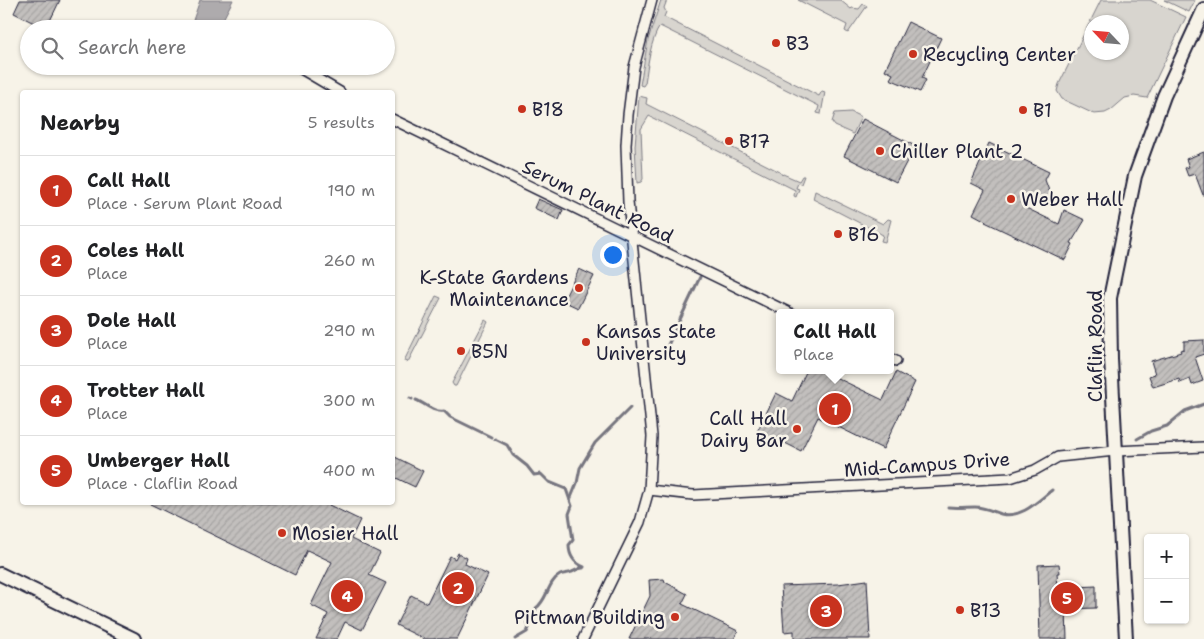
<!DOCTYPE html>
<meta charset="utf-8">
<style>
body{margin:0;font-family:"Shantell Sans",sans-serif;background:#f2f2f2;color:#202124}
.controls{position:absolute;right:15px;bottom:15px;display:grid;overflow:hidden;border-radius:5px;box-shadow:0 1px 4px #0004}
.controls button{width:45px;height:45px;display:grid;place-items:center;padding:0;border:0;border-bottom:1px solid #e0e0e0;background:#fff;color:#202124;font:25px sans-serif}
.compass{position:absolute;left:1084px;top:15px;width:45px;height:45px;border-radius:50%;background:#fff;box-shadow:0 1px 4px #0004;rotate:296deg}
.you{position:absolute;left:612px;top:254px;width:18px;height:18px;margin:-12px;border:4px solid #fff;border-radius:50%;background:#1a73e8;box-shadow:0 0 0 8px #1a73e833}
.badge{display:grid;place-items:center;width:32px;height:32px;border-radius:50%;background:#c8321e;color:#fff;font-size:16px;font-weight:700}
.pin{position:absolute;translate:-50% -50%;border:2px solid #fff;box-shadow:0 1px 5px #0006}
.popup{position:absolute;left:776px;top:309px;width:118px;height:65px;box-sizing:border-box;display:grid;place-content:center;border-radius:5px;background:#fff;filter:drop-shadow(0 1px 4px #0005);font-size:16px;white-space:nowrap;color:#757577}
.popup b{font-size:19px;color:#202124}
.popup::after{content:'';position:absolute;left:50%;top:100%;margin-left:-10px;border:10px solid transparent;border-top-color:#fff}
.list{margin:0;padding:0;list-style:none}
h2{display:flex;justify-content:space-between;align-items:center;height:65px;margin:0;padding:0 20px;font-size:21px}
h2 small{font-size:16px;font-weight:400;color:#757577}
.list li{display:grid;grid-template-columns:32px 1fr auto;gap:15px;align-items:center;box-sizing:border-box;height:70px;padding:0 20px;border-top:1px solid #e0e0e0}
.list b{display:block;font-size:19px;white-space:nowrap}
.list p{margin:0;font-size:16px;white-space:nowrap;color:#757577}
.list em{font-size:16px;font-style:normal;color:#757577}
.icon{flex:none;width:28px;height:28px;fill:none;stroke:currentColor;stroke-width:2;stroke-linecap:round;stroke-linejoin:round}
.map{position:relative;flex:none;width:1204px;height:639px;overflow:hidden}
.search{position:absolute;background:#fff;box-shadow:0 1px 4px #0004;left:20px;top:20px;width:375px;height:55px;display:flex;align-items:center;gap:12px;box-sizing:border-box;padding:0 18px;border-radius:28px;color:#757577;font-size:19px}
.panel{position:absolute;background:#fff;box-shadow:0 1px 4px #0004;left:20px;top:90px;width:375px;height:415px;border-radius:5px}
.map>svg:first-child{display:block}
.grass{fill:#d8d5cf;stroke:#7d7c85;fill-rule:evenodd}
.water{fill:#aeabad;stroke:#76747f}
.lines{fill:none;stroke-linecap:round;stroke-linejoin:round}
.stream{stroke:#76747f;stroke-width:3}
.building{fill:url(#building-hatch);stroke:#22223b}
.street-casing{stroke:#22223b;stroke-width:12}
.secondary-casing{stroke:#22223b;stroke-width:16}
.street{stroke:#f7f3e8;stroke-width:9}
.secondary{stroke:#f7f3e8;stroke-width:12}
.poi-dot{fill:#c8321e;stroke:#f7f3e8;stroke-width:2}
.labels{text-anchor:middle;stroke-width:5;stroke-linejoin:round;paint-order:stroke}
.poi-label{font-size:19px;fill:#22223b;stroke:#f7f3e8;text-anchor:start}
.street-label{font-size:19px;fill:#22223b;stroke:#f7f3e8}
</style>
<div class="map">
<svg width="1204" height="639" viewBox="0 0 1204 639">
<defs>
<pattern id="building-hatch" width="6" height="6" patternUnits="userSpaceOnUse" patternTransform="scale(1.25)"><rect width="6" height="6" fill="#c2bfbd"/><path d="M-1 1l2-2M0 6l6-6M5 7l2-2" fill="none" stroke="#a6a4a3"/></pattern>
</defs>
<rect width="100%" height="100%" fill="#f7f3e8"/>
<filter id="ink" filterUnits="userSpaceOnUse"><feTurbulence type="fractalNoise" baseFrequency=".02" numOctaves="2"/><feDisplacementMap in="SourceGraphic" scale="10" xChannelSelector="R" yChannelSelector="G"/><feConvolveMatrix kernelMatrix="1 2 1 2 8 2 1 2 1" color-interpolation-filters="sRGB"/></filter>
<g filter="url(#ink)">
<g class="grass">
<path d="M661,0h6l-3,8 2,4 -2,5 155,79 3,-5 3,1 -4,22 -4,-1 2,-7 -159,-80c-10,15 -12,39 -15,57l-2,3 -3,-1 8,-45z"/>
<polygon points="798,0 840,0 851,9 852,8 859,9 863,4 867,6 848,33 845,31 847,25"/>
<path d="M1101,0h49l36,17 -39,81 -13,-2 -9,2 -14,12 -6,3 -11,1 -32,-15 -5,-8 2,-7zM1092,22h30v30h-30z"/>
<polygon points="1164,0 1195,0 1189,12"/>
<polygon points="639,96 647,98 646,104 780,172 782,175 783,174 799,181 802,176 804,176 801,184 798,183 796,188 799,189 796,197 794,196 795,190 649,116 641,129 643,179 641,182 637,183 635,146"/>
<polygon points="851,112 861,117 853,134 835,126 832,122 835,113"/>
<polygon points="815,191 883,224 888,219 891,220 885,242 881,241 883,235 813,199"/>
<polygon points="436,296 441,298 408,362 404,361"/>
<polygon points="485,320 488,322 456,386 454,386 452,383"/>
</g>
<polygon class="water" points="200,0 233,0 218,29 190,29"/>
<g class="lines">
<g class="stream">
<polyline points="667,347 700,277"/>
<polyline points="410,398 412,399"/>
<path d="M416,400c10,4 18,13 28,11l6,6 41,20"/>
<path d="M495,439l12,6 6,10 14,11 7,9 7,-1 8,8 17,7 6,17 -3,8 4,26 -4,5c0,11 5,18 15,22"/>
<polyline points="1137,439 1151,431 1167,426 1185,411 1204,404"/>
<polyline points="570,500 577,483 580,468 595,443 630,408"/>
<path d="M948,507c9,1 18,0 27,0 9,0 17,4 26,7 20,5 37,-13 51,-24"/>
<path d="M515,639l12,-7 2,-4 -2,-7 3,-5 5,-3 1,-5c11,-7 12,-27 24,-33 4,-2 8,-1 12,-3 5,-2 6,-4 11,-4"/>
</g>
</g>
<g class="building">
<polygon points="20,0 60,0 46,29 14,13"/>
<polygon points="908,22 941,38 922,78 926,80 920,92 890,79 893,74 885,70"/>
<polygon points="863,119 915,146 896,182 844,156"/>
<polygon points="989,143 1049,172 1045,180 1051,196 1022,206 1059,224 1064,210 1085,220 1071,243 1073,244 1065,260 985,222 986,221 973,214 985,190 971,183"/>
<polygon points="1204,152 1204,195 1203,195 1195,174 1188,176 1185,168 1189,167 1186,159"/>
<polygon points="538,199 563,210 559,220 534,208"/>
<polygon points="579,269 594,276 578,308 563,301"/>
<polygon points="1204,340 1204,354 1195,357 1203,381 1192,385 1190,379 1180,383 1179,379 1153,387 1149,376 1155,374 1151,361 1181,352 1180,350 1184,349 1184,341"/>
<polygon points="807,370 836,370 833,376 883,400 896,372 915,382 883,449 818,417 801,451 775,438 773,443 756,434 776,393 792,401"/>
<polygon points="395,457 423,471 415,487 392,476 392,462"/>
<polygon points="146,502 331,502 329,505 360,520 351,539 380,553 369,575 386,583 362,630 345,622 337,639 316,639 328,614 311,605 332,562 307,550 295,575"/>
<polygon points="458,553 467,558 465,564 488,575 457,639 424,639 396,625 411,595 427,603 450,556 455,559"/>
<polygon points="1059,564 1060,573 1057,573 1058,588 1096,586 1096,608 1066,609 1067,639 1040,639 1038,565"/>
<polygon points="664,579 665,582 687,594 682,604 738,631 734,639 629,639 650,596 649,580"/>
<polygon points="867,580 870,639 794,639 794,631 784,632 781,586 838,584"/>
</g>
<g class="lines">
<defs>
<g id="street">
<polyline points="296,66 340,92"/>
<polyline points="392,119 790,313"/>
<polyline points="890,358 896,361"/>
<polyline points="649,490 693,495 1010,478 1035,470 1058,457 1115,451 1204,447"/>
<polyline points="583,639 640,522 649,490 652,436 628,202 626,145 628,115 634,67 652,0"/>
</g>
<g id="secondary">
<polyline points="0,574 134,639"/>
<polyline points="1126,639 1111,359 1110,298 1135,176 1164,96 1204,9"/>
</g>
</defs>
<use href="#street" class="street-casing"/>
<use href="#secondary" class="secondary-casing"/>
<use href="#street" class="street"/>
<use href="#secondary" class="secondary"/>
</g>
</g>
<g class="poi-dot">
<circle cx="776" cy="43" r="5"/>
<circle cx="913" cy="54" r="5"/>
<circle cx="522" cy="109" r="5"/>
<circle cx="1023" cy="110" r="5"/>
<circle cx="729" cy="141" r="5"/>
<circle cx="880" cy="151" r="5"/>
<circle cx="1011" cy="199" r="5"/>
<circle cx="838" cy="234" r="5"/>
<circle cx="579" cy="288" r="5"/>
<circle cx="586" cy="342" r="5"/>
<circle cx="461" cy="351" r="5"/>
<circle cx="797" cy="429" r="5"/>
<circle cx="282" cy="533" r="5"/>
<circle cx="960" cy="610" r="5"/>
<circle cx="675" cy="617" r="5"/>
</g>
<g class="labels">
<g class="poi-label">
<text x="786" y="50">B3</text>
<text x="923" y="61">Recycling Center</text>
<text x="532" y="116">B18</text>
<text x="1033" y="117">B1</text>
<text x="739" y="148">B17</text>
<text x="890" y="158">Chiller Plant 2</text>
<text x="1021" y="206">Weber Hall</text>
<text x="848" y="241">B16</text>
<text x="569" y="284" text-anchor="end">K-State Gardens<tspan x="569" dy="22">Maintenance</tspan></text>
<text x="596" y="338">Kansas State<tspan x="596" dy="22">University</tspan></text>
<text x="471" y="358">B5N</text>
<text x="787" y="425" text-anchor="end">Call Hall<tspan x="787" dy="22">Dairy Bar</tspan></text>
<text x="292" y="540">Mosier Hall</text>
<text x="970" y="617">B13</text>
<text x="665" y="624" text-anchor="end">Pittman Building</text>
</g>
<g class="street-label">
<text transform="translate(598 201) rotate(26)" y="7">Serum Plant Road</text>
<text transform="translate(1095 346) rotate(-90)" y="7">Claflin Road</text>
<text transform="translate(927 464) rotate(-4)" y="7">Mid-Campus Drive</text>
</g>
</g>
</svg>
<div class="controls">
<button>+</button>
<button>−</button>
</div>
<svg class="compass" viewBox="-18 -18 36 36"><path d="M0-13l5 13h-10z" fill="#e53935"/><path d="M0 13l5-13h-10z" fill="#757577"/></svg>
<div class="you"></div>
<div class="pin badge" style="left:835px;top:409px">1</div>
<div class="popup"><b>Call Hall</b>Place</div>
<div class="pin badge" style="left:458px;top:588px">2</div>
<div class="pin badge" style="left:826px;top:611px">3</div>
<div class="pin badge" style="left:347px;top:596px">4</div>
<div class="pin badge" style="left:1067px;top:598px">5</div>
<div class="search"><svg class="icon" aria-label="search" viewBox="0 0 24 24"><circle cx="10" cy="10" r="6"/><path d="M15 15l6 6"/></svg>Search here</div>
<section class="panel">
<h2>Nearby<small>5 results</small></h2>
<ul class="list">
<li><span class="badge">1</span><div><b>Call Hall</b><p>Place · Serum Plant Road</p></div><em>190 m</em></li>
<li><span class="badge">2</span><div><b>Coles Hall</b><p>Place</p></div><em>260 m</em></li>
<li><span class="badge">3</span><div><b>Dole Hall</b><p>Place</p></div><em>290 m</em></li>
<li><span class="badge">4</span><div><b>Trotter Hall</b><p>Place</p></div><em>300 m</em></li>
<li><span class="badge">5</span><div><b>Umberger Hall</b><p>Place · Claflin Road</p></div><em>400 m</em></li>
</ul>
</section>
</div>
